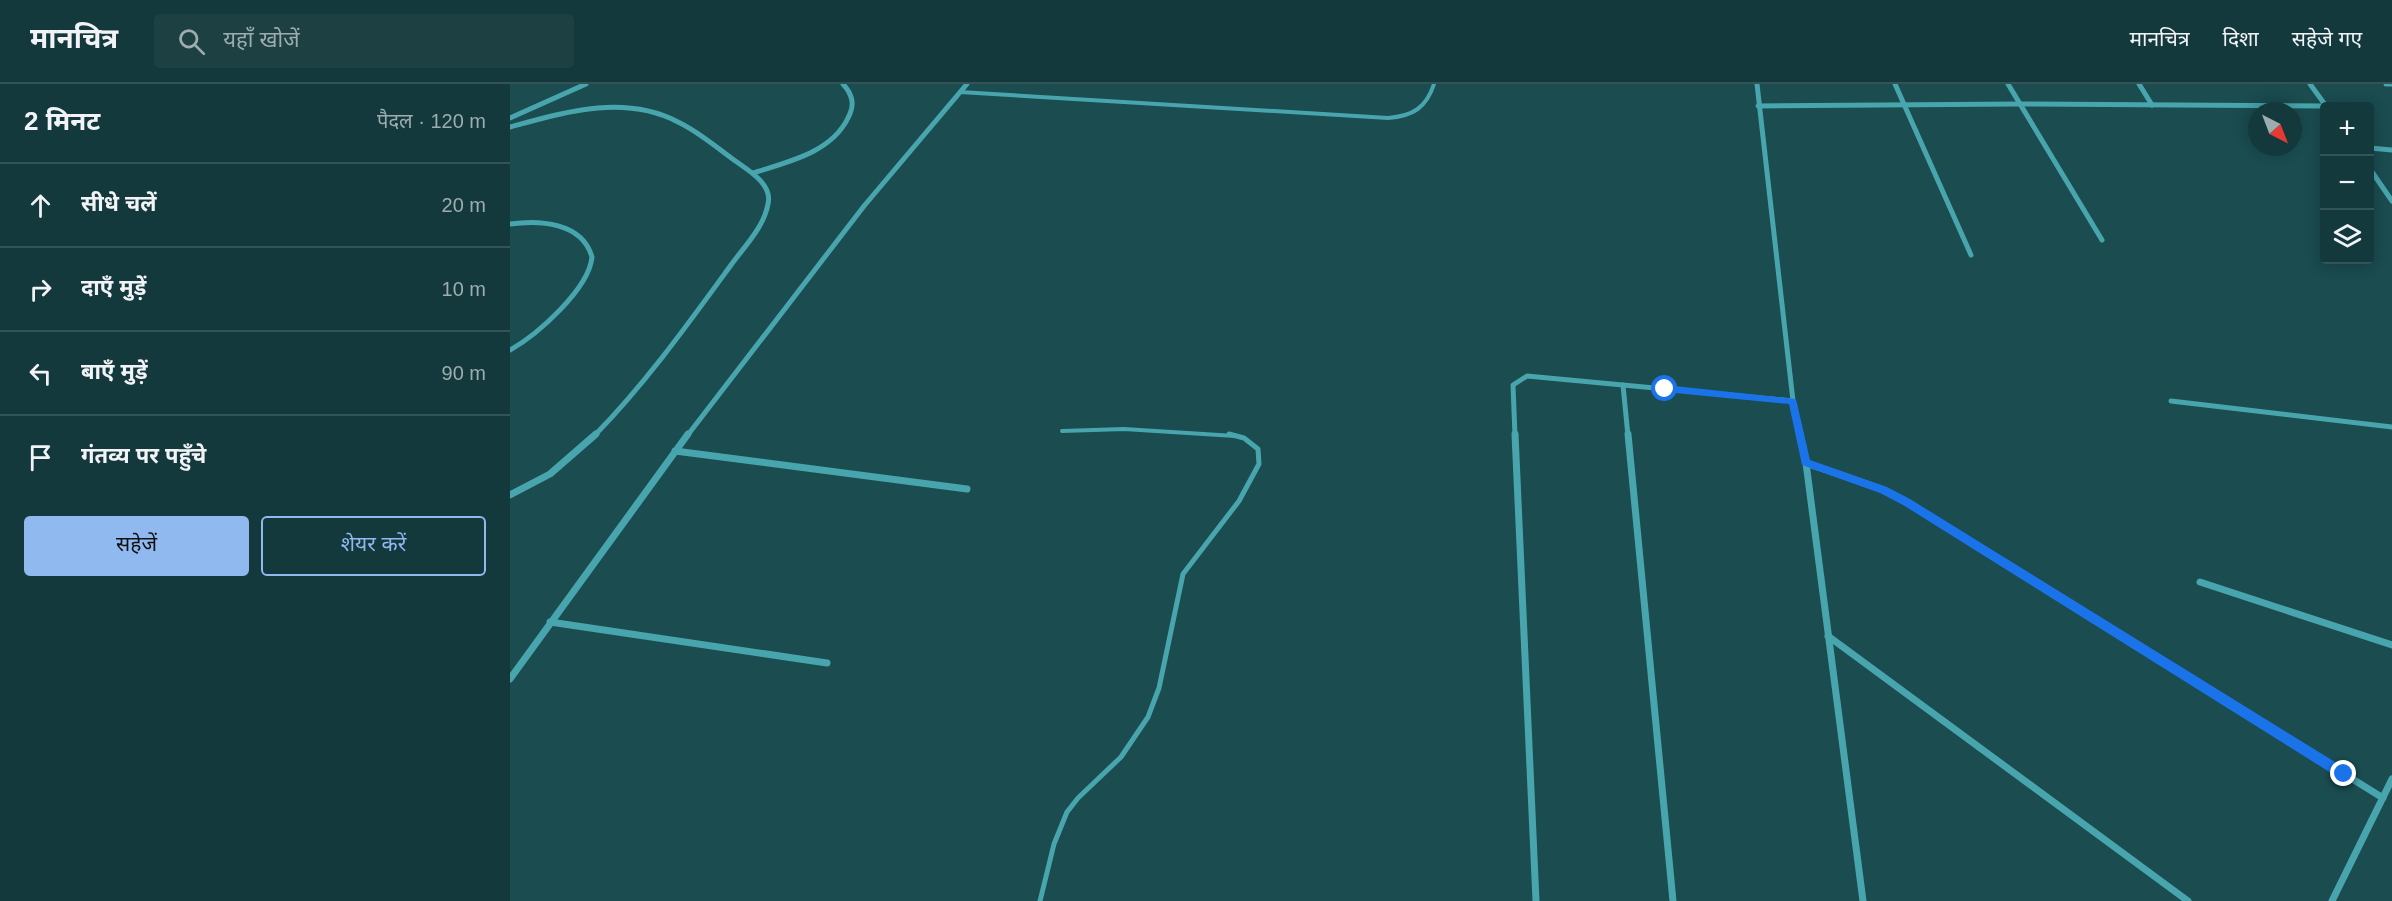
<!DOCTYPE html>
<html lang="hi">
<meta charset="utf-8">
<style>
body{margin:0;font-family:Arial,"Noto Sans Devanagari",sans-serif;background:#1d4043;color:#f1f3f6}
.controls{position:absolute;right:18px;top:18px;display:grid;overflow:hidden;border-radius:6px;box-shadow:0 3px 15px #0003}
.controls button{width:54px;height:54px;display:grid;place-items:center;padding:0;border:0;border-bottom:2px solid #335356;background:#14393c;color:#f1f3f6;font:30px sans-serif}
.compass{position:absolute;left:1738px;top:18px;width:54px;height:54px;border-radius:50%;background:#14393c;box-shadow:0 3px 15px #0003;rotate:138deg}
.stop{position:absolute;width:18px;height:18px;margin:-14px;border:4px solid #1a73e8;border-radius:50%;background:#fff}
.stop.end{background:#1a73e8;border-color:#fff;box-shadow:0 2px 6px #0008}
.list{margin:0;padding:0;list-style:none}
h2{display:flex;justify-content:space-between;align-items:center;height:78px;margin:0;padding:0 24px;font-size:26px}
h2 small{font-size:20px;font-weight:400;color:#9dacaf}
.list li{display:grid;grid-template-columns:39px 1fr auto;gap:18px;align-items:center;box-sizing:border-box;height:84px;padding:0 24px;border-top:2px solid #335356}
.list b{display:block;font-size:22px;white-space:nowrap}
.list em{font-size:20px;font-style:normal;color:#9dacaf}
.actions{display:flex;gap:12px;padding:18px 24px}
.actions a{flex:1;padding:14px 0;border:2px solid #90b9f0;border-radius:6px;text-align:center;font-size:21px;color:#90b9f0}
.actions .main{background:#90b9f0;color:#111}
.icon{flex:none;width:33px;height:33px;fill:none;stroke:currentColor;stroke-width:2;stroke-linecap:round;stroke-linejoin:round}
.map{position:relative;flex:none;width:1882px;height:817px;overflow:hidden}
header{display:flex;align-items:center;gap:36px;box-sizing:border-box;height:84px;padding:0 30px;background:#14393c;border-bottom:2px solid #335356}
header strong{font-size:28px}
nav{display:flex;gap:33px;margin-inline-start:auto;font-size:21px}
.search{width:420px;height:54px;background:#1d4043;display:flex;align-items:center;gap:15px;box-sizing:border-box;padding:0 21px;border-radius:6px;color:#9dacaf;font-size:22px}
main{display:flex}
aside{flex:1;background:#14393c}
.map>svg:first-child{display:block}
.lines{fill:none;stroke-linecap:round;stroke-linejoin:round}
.lane-far1{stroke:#48a5ad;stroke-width:4}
.lane{stroke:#48a5ad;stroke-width:5}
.street-far1{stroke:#48a5ad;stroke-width:5}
.street{stroke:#48a5ad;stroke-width:7}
.route{fill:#1a73e8}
</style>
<header>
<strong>मानचित्र</strong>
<div class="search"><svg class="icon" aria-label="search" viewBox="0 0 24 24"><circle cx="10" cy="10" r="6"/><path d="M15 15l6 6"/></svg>यहाँ खोजें</div>
<nav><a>मानचित्र</a><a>दिशा</a><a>सहेजे गए</a></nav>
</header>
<main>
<aside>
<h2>2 मिनट<small>पैदल · 120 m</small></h2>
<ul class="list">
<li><svg class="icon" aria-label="ahead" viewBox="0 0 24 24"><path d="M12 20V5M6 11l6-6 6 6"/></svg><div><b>सीधे चलें</b></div><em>20 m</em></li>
<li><svg class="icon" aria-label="right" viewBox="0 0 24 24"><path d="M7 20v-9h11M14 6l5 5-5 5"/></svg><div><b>दाएँ मुड़ें</b></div><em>10 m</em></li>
<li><svg class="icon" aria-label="left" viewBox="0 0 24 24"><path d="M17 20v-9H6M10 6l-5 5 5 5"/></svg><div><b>बाएँ मुड़ें</b></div><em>90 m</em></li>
<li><svg class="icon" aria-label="arrive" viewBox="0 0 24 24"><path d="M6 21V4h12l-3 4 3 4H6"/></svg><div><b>गंतव्य पर पहुँचे</b></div></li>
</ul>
<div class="actions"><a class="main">सहेजें</a><a>शेयर करें</a></div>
</aside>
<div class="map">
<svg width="1882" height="817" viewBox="0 0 1882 817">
<rect width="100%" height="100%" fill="#1a4c50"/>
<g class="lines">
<g class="lane-far1">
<path d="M450,8l428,26c25,-2 38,-10 46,-34"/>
<polyline points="552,347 614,345 725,352"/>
</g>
<polyline class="lane" points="530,817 544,760 557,728 568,714 611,673 638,633 649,604 673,490 729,417 749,380 748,365 734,354 719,350"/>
<g class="street-far1">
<polyline points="1247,0 1283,317 1290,352"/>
<polyline points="1385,0 1461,171"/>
<polyline points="1498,0 1592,156"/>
<polyline points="1629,0 1642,21"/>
<polyline points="1800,0 1816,22"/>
<polyline points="1876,0 1882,0"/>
<polyline points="1248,22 1509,20 1815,22"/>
<polyline points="0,34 76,0"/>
<path d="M0,43c55,-15 114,-33 168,-5 21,10 38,25 56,38 14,10 39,24 34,44 -4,23 -24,43 -37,61 -43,59 -86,119 -137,171"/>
<polyline points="1860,64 1882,66"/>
<polyline points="1860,85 1882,117"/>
<path d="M243,89c34,-11 78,-20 95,-55 7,-13 5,-23 -5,-34"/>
<path d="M0,140c29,-4 72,-2 82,33 -3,32 -55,78 -82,93"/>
<polyline points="1113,301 1118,352"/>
<polyline points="1661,317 1882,343"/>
<polyline points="177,352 354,122 457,0"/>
<polyline points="1005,352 1003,301 1017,292 1283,317"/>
</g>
<g class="street">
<polyline points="1005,350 1026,817"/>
<polyline points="1118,350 1163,817"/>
<polyline points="1290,350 1296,379 1353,817"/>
<polyline points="165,367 457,405"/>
<polyline points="1296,379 1374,406 1397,418 1873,714"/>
<polyline points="0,411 40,390 86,350"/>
<polyline points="1690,498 1882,561"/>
<polyline points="40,538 317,579"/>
<polyline points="1318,552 1678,817"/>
<polyline points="0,595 178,350"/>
<polyline points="1822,817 1882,695"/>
</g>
</g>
<polygon class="route" points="1155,301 1286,315 1300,376 1377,403 1400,415 1838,686 1838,694 1829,694 1393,421 1370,409 1292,381 1279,320 1155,308 1151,305"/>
</svg>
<div class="controls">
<button>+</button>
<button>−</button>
<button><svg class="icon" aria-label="layers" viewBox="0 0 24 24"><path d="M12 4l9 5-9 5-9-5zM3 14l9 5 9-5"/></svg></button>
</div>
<svg class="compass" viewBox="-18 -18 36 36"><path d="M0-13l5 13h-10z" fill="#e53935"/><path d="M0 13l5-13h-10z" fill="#9dacaf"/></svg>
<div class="stop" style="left:1155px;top:305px"></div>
<div class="stop end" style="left:1834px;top:690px"></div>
</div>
</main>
